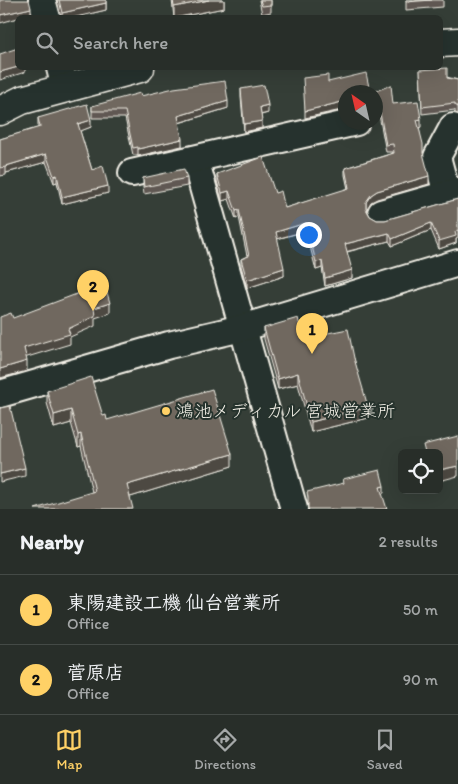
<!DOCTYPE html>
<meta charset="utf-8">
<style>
body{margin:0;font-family:Itim,"Klee One",sans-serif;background:#343a35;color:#f1f3f6}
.controls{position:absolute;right:15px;bottom:15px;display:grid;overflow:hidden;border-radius:8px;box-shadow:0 5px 20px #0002}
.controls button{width:45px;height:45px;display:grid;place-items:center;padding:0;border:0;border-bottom:1px solid #444a46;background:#282e29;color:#f1f3f6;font:25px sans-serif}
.compass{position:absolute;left:338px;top:85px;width:45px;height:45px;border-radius:50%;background:#282e29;box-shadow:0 5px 20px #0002;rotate:326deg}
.you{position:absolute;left:308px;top:234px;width:18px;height:18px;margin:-12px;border:4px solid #fff;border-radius:50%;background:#1a73e8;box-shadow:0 0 0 8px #1a73e833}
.badge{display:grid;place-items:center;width:32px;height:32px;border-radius:50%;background:#ffd166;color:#111;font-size:16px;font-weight:700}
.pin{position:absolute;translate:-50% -41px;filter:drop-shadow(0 1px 2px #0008)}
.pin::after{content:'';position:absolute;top:26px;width:18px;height:15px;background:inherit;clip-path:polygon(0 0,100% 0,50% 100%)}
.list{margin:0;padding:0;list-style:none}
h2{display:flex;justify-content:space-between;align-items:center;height:65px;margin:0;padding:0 20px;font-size:21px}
h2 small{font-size:16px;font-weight:400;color:#a5a8a8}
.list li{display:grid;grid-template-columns:32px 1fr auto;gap:15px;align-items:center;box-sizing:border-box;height:70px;padding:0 20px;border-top:1px solid #444a46}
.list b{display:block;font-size:19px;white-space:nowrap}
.list p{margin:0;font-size:16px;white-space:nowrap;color:#a5a8a8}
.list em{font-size:16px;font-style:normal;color:#a5a8a8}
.icon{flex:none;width:28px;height:28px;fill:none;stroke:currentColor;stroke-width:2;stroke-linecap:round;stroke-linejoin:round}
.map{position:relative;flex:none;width:458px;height:509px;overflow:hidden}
.search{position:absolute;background:#282e29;box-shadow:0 5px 20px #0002;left:15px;right:15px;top:15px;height:55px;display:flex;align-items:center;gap:12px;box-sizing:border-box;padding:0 18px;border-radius:8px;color:#a5a8a8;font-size:19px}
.sheet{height:205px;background:#282e29}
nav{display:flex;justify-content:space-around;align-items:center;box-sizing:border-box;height:70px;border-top:1px solid #444a46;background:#282e29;font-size:14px;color:#a5a8a8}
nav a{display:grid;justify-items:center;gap:2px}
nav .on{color:#ffd166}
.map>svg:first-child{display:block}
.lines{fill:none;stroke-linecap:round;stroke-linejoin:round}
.minor-casing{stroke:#f4f1e8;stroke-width:30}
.major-casing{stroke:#f4f1e8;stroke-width:31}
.minor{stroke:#26332d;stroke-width:26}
.major{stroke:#26332d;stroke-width:28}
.wall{fill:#605952;stroke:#f4f1e8}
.shaded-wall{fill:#4e4942;stroke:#f4f1e8}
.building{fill:#70685f;stroke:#f4f1e8}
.poi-dot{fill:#ffd166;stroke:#26332d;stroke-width:2}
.labels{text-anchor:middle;stroke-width:4;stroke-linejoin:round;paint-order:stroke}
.poi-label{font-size:18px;fill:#f4f1e8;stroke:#26332d;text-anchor:start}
</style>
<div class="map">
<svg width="458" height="509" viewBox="0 0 458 509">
<rect width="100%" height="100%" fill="#353e37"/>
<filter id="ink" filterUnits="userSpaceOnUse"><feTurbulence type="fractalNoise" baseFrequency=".02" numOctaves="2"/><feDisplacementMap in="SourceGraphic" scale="10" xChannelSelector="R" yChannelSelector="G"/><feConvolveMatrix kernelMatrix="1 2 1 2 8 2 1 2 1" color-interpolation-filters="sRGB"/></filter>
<g filter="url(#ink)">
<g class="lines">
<defs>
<g id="minor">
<polyline points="42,0 47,18"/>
<polyline points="60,68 65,88"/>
<polyline points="195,159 294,509"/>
<polyline points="132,173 356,122"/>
<polyline points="447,194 437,157 453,127"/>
<polyline points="381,213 458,191"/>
<polyline points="0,394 169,345 242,328 458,263"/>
</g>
<g id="major">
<polyline points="440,43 458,42"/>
<polyline points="0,111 22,100 140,68"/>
</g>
</defs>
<use href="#minor" class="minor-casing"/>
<use href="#major" class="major-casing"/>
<use href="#minor" class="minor"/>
<use href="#major" class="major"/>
</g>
<g class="wall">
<polygon points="57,0 106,0 106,10 72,18 61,18"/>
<polygon points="172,0 224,0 224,8 174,18"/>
<polygon points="259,0 271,0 271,12 262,14"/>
<polygon points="406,0 443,0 443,7 406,10"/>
<polygon points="420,70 458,80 458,114 455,113 455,110 422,114"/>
<polygon points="241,89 268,113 261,115 262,128 244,132 241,97"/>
<polygon points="376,91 421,127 419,127 423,155 429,184 377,199 371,202 367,209 370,216 377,220 385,220 458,199 458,238 456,239 456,243 439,249 431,230 392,246 389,241 347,252 352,278 325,286 322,268 316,270 306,231 277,239 284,276 247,288 241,266 241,259 247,256 239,217 236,219 229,199 222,201 217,181 217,174 275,193 285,208 348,189 345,175 345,168 393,153 393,152 386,152 376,99"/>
<polygon points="141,96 228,108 179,123 182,146 138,156 138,155 133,155 125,118 92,118 92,106"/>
<polygon points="38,118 91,127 80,131 92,170 108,193 62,204 57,182 54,183 46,162 6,173 6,175 0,176 0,139 38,128"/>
<polygon points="143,178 187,178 187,186 144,194 143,186"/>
<polygon points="264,328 303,338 354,358 368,418 311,432 298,384 278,389 264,339"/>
<polygon points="47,391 103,416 107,420 232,466 130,497 92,492 81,446 78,447 71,423 54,428 47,403"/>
</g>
<g class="shaded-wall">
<polygon points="209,0 224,0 224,8 174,18 174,7"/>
<polygon points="106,3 106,10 72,18 62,18 62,13"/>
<polygon points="31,8 31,15 18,18 0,23 0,15"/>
<polygon points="18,67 25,68 25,72 0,80 0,72"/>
<polygon points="228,101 228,108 178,123 178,116"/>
<polygon points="346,101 346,109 305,118 305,111"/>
<polygon points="268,105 268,113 260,115 260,107"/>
<polygon points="421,119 421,127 417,128 417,120"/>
<polygon points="91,120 91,127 78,132 78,124"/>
<polygon points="262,121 262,128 244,132 244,124"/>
<polygon points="182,139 182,146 138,156 138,149"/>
<polygon points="46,154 46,162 6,173 6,166"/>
<polygon points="57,175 57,182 54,183 54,176"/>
<polygon points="429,176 429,184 377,199 371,202 366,210 366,202 371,195 377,191"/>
<polygon points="108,186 108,193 62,204 62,197"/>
<polygon points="229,191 229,199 222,201 222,193"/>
<polygon points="239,210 239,217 236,219 236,211"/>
<polygon points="306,223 306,231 276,239 276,232"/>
<polygon points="431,223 431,230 392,246 392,239"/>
<polygon points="458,230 458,238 456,239 456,243 439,249 439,241"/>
<polygon points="389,233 389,241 345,252 345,244"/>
<polygon points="322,261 322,268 316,270 316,262"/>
<polygon points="284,268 284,276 247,288 247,280"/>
<polygon points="352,270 352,278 325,286 325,278"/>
<polygon points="110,303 110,313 95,318 95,326 70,337 70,344 24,358 24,348 68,329 94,308"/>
<polygon points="27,361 27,371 0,378 0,369"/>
<polygon points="298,373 298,384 278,389 278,379"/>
<polygon points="368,407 368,418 311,432 311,422"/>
<polygon points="71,410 71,423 54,428 54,415"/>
<polygon points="81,434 81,446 78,447 78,435"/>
<polygon points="232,454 232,466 127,498 127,485"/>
<polygon points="458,466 458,476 439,481 439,470"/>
<polygon points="25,468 25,476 0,482 0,474"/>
<polygon points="384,486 384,493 380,494 380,487"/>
</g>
<g class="building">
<polygon points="0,0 29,0 31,8 0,15"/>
<polygon points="59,0 106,0 106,3 62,13"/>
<polygon points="173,0 209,0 174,7"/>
<polygon points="260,0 271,0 271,5 262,6"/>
<polygon points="406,0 432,0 406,2"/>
<polygon points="18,48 18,67 0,72 0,54"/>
<polygon points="447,68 447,78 458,80 458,107 455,105 455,103 422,107 420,70"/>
<polygon points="366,73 370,92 346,92 346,101 305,111 303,78 328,75 328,82"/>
<polygon points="225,81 228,101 178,116 182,139 138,149 138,147 133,148 125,111 92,111 92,106 140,93 141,96 174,88"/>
<polygon points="264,85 268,105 260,107 262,121 244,124 241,89"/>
<polygon points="391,85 393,104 418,101 421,119 417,120 423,144 423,153 429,176 377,191 371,195 366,202 366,209 370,216 377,220 385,220 458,199 458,230 455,232 456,236 439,241 431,223 392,239 389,233 345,244 352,270 325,278 322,261 316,262 306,223 276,232 284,268 247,280 241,259 249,256 239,210 236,211 229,191 222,193 217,174 263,157 275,193 281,191 285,208 349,188 345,168 394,153 393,144 386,145 376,91"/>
<polygon points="87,104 91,120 78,124 92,170 103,166 108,186 62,197 57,175 54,176 46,154 6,166 6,167 0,168 0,139 40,127 38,118"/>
<polygon points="184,169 187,178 144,187 143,178"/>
<polygon points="90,289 92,294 106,289 110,303 94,308 95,316 68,329 70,334 24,348 27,361 0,369 0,317 11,313 13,318"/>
<polygon points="298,318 303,338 348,329 354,358 368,407 311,422 298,373 278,379 264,328"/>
<polygon points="91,377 103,416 106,415 107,420 212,389 232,454 127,485 133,509 35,509 95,491 81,434 78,435 71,410 54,415 47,391"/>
<polygon points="10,406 25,468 0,474 0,408"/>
<polygon points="458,436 458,466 439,470 439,453 425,453 423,445"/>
<polygon points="380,470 384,486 380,487 387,509 308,509 308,498 307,492 344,483 343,479"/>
</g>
</g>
<circle class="poi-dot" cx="166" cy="411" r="5"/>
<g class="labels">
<g class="poi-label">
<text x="176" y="417">鴻池メディカル 宮城営業所</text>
</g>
</g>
</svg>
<div class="controls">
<button><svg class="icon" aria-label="locate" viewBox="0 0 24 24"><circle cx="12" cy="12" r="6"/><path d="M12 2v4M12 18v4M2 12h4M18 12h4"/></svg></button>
</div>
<svg class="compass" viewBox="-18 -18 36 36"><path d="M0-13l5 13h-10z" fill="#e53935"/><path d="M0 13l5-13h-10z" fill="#a5a8a8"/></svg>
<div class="you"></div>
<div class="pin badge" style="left:312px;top:354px">1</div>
<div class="pin badge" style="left:93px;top:311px">2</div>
<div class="search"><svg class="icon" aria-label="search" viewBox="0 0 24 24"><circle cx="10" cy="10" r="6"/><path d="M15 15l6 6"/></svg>Search here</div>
</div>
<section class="sheet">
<h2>Nearby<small>2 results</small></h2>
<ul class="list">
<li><span class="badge">1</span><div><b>東陽建設工機 仙台営業所</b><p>Office</p></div><em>50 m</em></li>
<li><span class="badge">2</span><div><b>菅原店</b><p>Office</p></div><em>90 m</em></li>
</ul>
</section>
<nav>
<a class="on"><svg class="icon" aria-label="map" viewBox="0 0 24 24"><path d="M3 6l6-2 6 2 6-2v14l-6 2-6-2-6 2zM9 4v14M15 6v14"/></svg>Map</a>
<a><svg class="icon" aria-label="directions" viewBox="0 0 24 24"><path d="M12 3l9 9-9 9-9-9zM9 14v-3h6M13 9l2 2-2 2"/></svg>Directions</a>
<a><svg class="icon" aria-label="saved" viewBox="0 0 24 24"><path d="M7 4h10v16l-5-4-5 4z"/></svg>Saved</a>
</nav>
